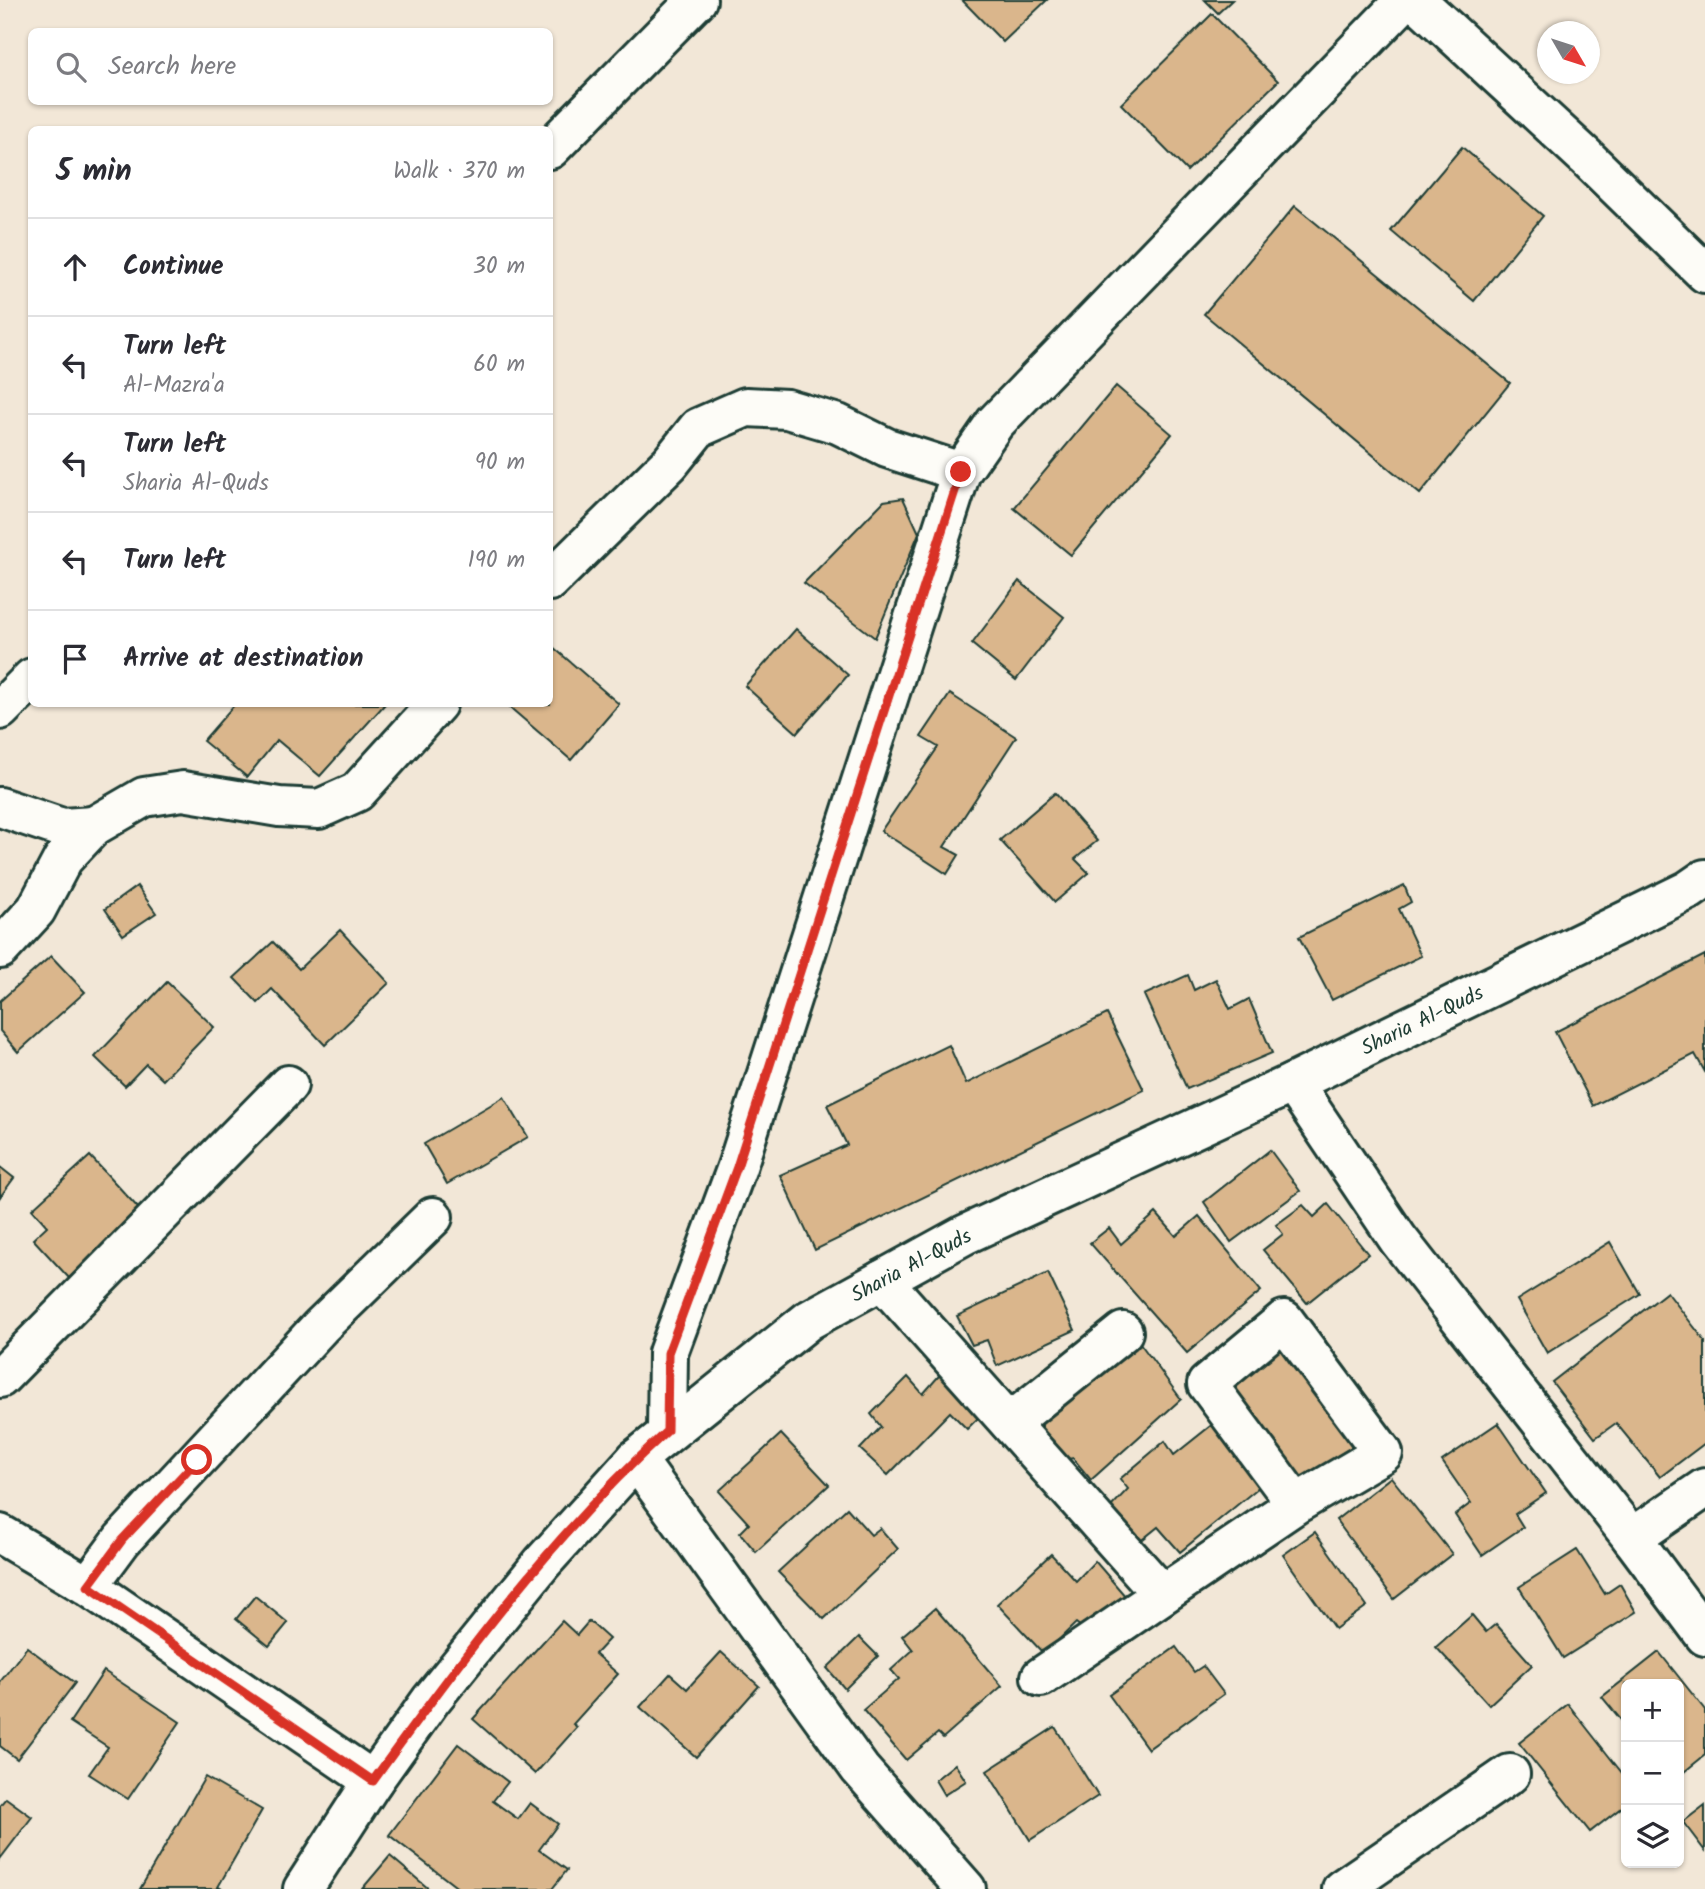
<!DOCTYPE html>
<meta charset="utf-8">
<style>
body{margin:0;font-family:Kalam,sans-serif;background:#f2f2f3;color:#2b2b33}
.controls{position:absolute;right:21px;bottom:21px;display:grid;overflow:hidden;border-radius:10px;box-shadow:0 2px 5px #0004}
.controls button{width:63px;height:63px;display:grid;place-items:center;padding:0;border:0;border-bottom:2px solid #e1e1e2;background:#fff;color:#2b2b33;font:35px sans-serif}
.compass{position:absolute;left:1537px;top:21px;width:63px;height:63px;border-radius:50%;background:#fff;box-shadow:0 2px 5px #0004;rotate:129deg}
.stop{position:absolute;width:21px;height:21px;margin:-16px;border:5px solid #d93025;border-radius:50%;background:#fff}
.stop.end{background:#d93025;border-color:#fff;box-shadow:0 2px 7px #0008}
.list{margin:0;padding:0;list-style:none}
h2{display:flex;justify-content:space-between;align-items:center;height:91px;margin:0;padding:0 28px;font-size:30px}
h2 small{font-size:23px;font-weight:400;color:#7c7c81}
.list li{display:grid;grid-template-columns:46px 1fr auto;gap:21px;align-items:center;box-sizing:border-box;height:98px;padding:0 28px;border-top:2px solid #e1e1e2}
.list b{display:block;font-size:26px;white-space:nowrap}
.list p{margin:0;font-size:23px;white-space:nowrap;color:#7c7c81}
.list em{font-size:23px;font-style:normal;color:#7c7c81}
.icon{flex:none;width:38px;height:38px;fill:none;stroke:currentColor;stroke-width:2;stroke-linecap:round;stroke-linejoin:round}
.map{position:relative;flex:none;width:1705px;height:1889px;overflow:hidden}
.search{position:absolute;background:#fff;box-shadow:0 2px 5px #0004;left:28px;top:28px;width:525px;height:77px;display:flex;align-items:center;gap:18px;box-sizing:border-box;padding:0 24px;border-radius:10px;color:#7c7c81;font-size:26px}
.panel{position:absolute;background:#fff;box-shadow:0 2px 5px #0004;left:28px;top:126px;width:525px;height:581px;border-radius:10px}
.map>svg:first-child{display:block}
.building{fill:#dab68c;stroke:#1f3d34;stroke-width:2}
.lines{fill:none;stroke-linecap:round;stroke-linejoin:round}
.minor-casing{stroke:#1f3d34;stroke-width:44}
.major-casing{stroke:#1f3d34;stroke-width:44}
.minor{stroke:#fdfcf7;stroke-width:38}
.major{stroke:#fdfcf7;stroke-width:38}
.route{stroke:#d93025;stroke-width:9}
.labels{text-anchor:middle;stroke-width:5;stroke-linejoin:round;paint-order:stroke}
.street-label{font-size:21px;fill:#1f3d34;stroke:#fdfcf7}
</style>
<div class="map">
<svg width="1705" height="1889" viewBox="0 0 1705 1889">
<rect width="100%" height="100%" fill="#f2e7d7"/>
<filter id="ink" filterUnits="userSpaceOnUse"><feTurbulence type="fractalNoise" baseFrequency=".0143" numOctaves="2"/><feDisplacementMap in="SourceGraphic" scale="14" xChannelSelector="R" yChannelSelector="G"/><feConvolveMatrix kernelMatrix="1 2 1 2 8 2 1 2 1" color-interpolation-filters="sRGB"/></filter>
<g filter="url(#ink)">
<g class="building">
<polygon points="962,0 1047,0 1003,42"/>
<polygon points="1205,0 1232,0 1218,13"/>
<polygon points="1212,14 1278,81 1187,171 1121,104"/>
<polygon points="1462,147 1543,216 1474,301 1391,231"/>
<polygon points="1295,206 1510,383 1420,494 1204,314"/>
<polygon points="1116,386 1172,434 1071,555 1014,508"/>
<polygon points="903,498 919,533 875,638 804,583 884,501"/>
<polygon points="1019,581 1064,617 1016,680 972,644"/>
<polygon points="796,629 848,675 797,733 745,686"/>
<polygon points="553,647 619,704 571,760 506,704 550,704 550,651"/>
<polygon points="950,694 1016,737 944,847 959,855 947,874 881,831 938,747 921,737"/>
<polygon points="235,704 385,704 320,776 277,740 247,777 203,741"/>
<polygon points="1055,793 1097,841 1075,859 1089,873 1055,902 1000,840"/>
<polygon points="1404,885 1411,902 1399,909 1421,956 1332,1000 1299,937"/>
<polygon points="137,886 156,913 123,935 105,909"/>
<polygon points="340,930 389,983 325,1045 272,989 258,1003 234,978 273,942 299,969"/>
<polygon points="1705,955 1705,1072 1695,1054 1593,1106 1555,1032"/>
<polygon points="51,956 85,992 18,1052 0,1031 0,1001"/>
<polygon points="1188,975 1194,990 1216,979 1230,1009 1249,999 1272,1053 1187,1089 1144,995"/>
<polygon points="167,982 214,1027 163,1080 146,1064 125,1086 95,1057"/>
<polygon points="1107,1014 1144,1090 815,1250 780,1175 847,1145 827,1105 949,1045 966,1084"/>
<polygon points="504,1097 528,1137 447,1184 424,1144"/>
<polygon points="1270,1150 1300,1191 1231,1242 1204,1202"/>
<polygon points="90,1156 141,1211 69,1278 33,1239 47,1226 32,1209"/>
<polygon points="0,1167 14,1178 0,1197"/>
<polygon points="1328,1204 1368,1254 1307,1303 1263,1250 1283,1234 1276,1225 1303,1205 1314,1217"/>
<polygon points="1156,1213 1176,1236 1199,1216 1261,1291 1187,1353 1090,1243 1109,1228 1121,1244"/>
<polygon points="1610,1242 1640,1294 1547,1353 1517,1300"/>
<polygon points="1048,1273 1075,1330 997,1366 987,1340 972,1345 957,1316"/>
<polygon points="1667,1292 1705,1341 1705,1443 1660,1477 1616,1423 1595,1438 1552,1382"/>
<polygon points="1281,1333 1356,1444 1300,1480 1227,1379"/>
<polygon points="1137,1339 1181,1399 1091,1480 1073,1458 1063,1460 1042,1435 1042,1419"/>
<polygon points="945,1369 986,1410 967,1429 950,1412 888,1475 860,1449 881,1427 871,1414 908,1377 923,1394"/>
<polygon points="1498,1423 1546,1493 1515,1514 1523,1527 1482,1555 1455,1515 1471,1503 1442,1461"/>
<polygon points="1213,1424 1264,1483 1180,1552 1158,1527 1138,1543 1109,1509 1128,1489 1120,1479 1165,1441 1174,1455"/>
<polygon points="781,1434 829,1485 756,1552 740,1533 749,1524 719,1491"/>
<polygon points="1391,1477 1452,1554 1394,1599 1336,1520"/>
<polygon points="847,1508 871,1535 880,1528 898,1549 824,1619 778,1572"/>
<polygon points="1315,1532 1367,1606 1335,1629 1283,1555"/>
<polygon points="1577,1550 1605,1594 1620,1584 1636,1612 1563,1658 1519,1587"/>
<polygon points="1051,1554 1076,1581 1095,1561 1126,1597 1087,1632 1076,1623 1044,1654 997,1604"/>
<polygon points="255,1596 288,1623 269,1646 236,1619"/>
<polygon points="935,1608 1002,1686 943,1738 938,1733 906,1760 863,1710 899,1679 891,1670 913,1650 902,1636"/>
<polygon points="1472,1615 1486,1632 1496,1624 1532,1665 1489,1705 1436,1647"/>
<polygon points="562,1621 577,1635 589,1621 609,1639 595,1654 618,1674 573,1724 577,1727 535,1774 473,1719"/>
<polygon points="859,1637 878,1656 845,1689 827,1668"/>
<polygon points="27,1647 75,1683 17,1759 0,1746 0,1682"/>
<polygon points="1176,1647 1194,1672 1203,1666 1224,1694 1148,1749 1109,1695"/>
<polygon points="721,1652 759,1686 696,1757 640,1707 670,1674 687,1689"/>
<polygon points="1659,1652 1705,1710 1705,1755 1679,1776 1679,1684 1626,1684 1626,1726 1602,1697"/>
<polygon points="104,1671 180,1722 128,1799 89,1774 108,1747 70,1722"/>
<polygon points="1568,1704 1626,1778 1626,1804 1590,1832 1519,1743"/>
<polygon points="1055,1727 1098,1796 1030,1840 987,1771"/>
<polygon points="458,1744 508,1782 493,1801 518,1819 530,1803 558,1824 539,1850 567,1870 552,1889 459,1889 389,1835"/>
<polygon points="955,1764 966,1781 944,1795 935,1780"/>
<polygon points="205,1777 262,1810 218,1887 222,1889 140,1889"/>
<polygon points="6,1798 32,1817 0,1859 0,1805"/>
<polygon points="1705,1805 1705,1851 1683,1822"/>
<polygon points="390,1856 429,1889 362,1889"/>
</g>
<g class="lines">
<defs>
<g id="minor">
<polyline points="1416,0 1586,157 1705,273"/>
<polyline points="550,149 697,0"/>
<polyline points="550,581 670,463 698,428 746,407 787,409 838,424 887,448 961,472"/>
<polyline points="0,710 32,678"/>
<polyline points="0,807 62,828 94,826"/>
<polyline points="0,949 36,910 63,859 94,826 144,797 183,791 279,807 319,809 357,792 437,704"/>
<polyline points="1293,1083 1398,1239 1632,1538 1705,1636"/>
<polyline points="882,1280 1161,1593"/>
<polyline points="0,1378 288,1085"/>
<polyline points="1010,1423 1123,1332"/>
<polyline points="667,1431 668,1353 737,1167 961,472 995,423 1405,0"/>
<polyline points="636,1459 860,1769 966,1889"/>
<polyline points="0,1534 88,1586 373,1781"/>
<polyline points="1632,1538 1705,1488"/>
<polyline points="88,1586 122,1540 320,1327 433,1217"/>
<polyline points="1041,1677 1296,1504 1383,1453 1284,1320 1207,1384 1296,1504"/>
<polyline points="1342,1889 1510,1774"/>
</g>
<polyline id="major" points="303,1889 373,1781 431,1700 542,1563 636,1459 809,1320 964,1235 1293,1083 1689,890 1705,879"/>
</defs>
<use href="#minor" class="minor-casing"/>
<use href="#major" class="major-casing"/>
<use href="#minor" class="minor"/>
<use href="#major" class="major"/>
</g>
</g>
<g class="lines" filter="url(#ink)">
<path class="route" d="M197,1460l-75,80 -34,46 285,195c88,-122 182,-249 294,-350l1,-78 69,-186 224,-695"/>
</g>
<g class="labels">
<g class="street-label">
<text transform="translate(1422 1020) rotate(-26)" y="7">Sharia Al-Quds</text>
<text transform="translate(911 1265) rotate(-28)" y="7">Sharia Al-Quds</text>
</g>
</g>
</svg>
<div class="controls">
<button>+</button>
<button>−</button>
<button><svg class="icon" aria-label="layers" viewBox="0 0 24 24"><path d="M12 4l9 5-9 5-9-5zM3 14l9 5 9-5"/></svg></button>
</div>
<svg class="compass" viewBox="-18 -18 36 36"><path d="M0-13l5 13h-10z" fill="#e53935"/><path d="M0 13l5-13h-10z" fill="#7c7c81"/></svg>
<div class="stop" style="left:197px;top:1460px"></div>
<div class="stop end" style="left:961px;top:472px"></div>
<div class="search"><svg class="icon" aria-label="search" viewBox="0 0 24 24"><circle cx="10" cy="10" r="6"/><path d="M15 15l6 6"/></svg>Search here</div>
<section class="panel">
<h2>5 min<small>Walk · 370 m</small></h2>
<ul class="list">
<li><svg class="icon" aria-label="ahead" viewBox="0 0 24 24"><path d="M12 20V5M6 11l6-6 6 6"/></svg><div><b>Continue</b></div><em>30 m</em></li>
<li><svg class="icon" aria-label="left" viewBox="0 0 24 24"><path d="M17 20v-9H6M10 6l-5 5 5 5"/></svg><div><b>Turn left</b><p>Al-Mazra'a</p></div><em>60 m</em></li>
<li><svg class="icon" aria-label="left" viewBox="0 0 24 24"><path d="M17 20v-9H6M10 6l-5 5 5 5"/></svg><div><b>Turn left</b><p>Sharia Al-Quds</p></div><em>90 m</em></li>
<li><svg class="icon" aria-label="left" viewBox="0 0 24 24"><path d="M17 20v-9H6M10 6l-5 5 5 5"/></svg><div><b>Turn left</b></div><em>190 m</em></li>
<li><svg class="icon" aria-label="arrive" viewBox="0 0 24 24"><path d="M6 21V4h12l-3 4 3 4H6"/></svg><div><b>Arrive at destination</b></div></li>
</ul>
</section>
</div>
